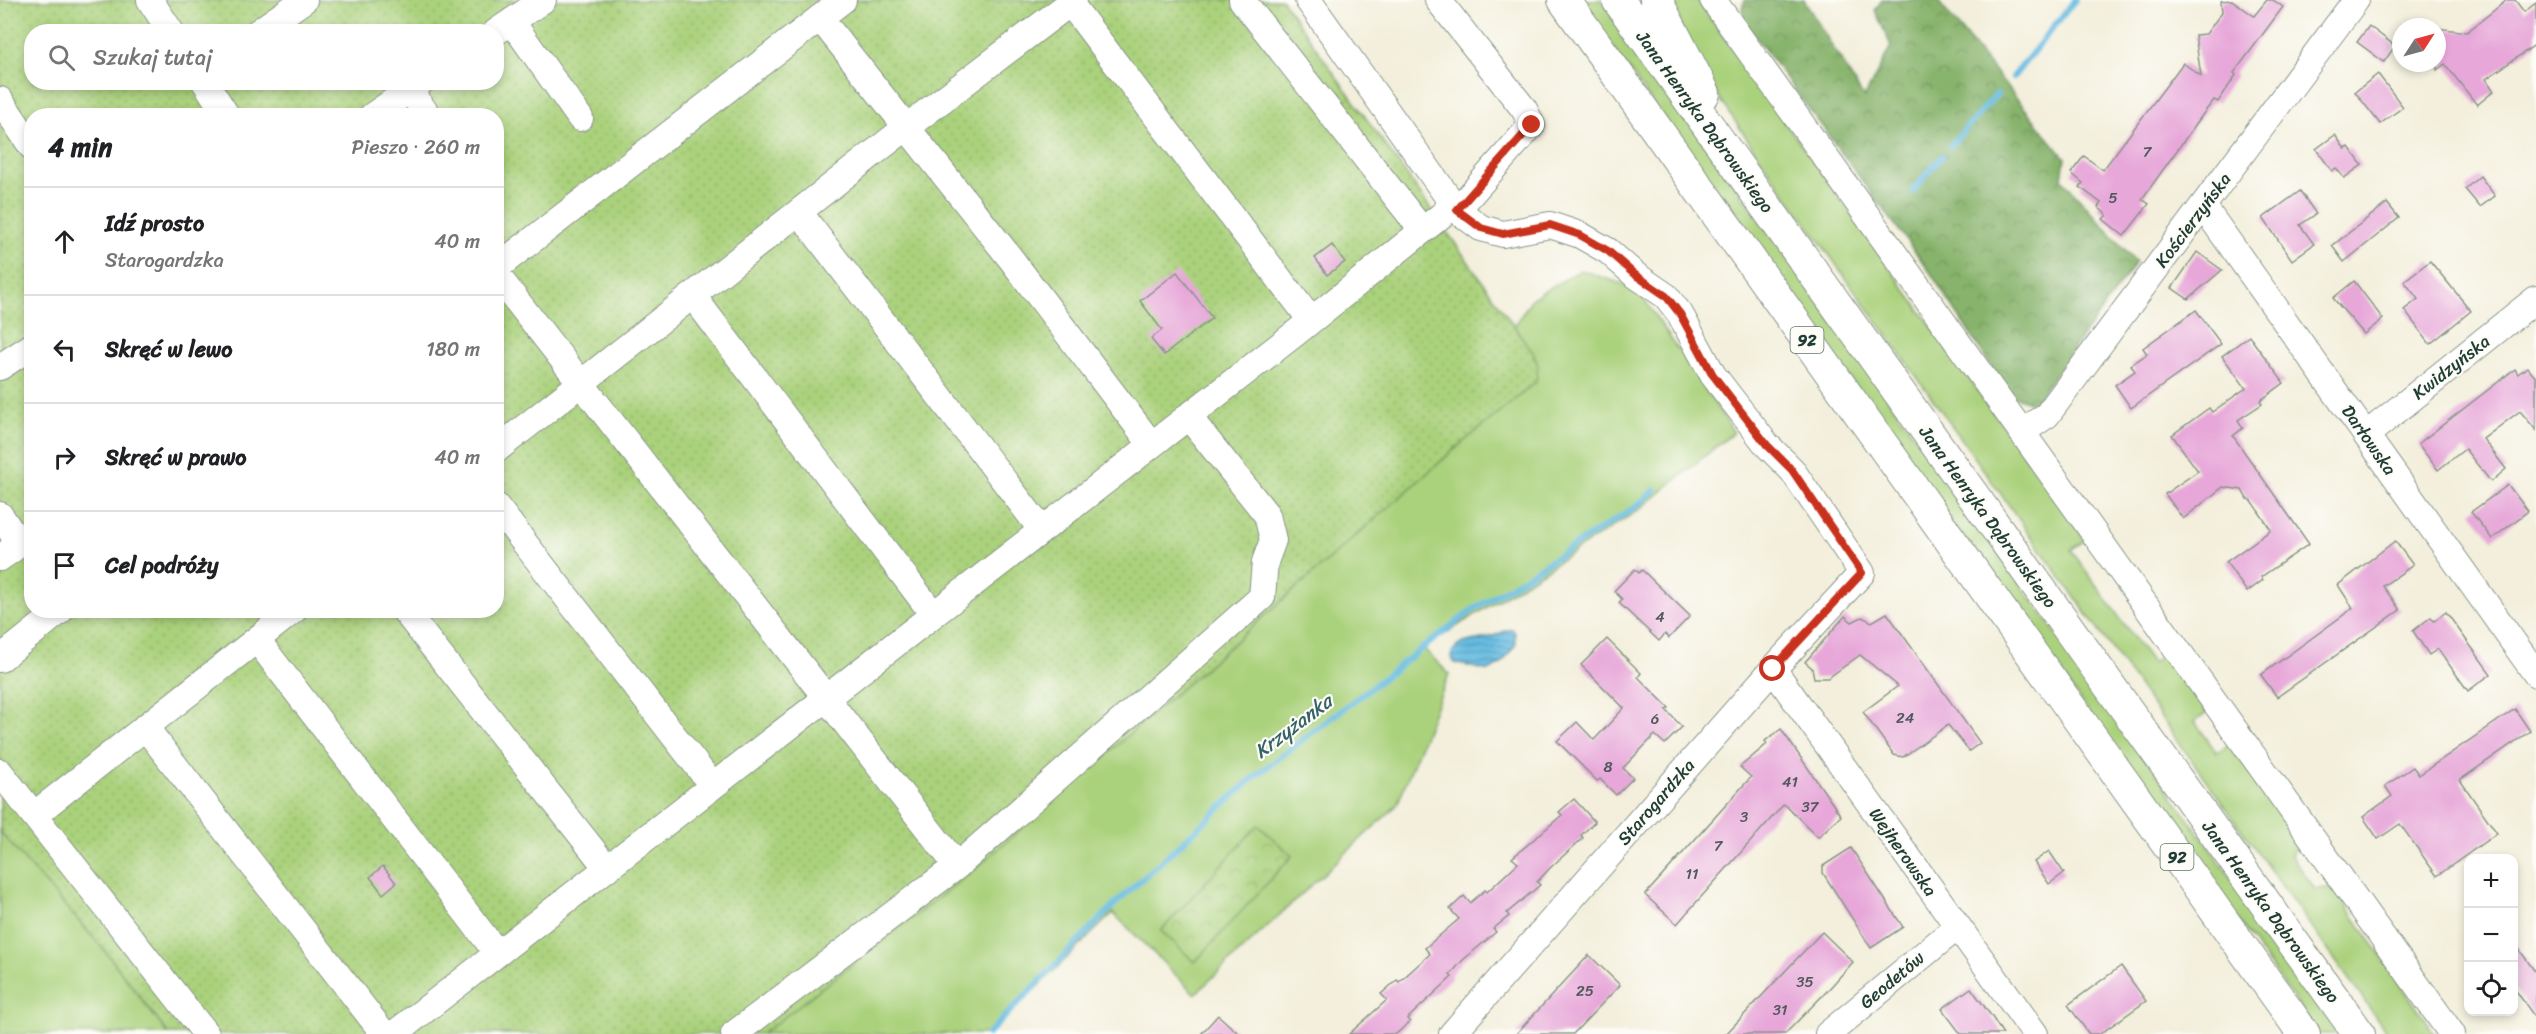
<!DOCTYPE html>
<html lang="pl">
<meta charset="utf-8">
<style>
body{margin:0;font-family:Sriracha,sans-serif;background:#f6f6f6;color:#202124}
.controls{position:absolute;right:18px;bottom:18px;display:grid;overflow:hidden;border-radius:12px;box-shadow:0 3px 9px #0003}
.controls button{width:54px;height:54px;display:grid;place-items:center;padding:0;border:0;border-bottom:2px solid #e0e0e0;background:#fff;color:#202124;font:30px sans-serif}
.compass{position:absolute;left:2392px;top:18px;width:54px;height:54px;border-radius:50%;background:#fff;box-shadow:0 3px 9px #0003;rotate:54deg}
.stop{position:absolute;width:18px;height:18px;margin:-14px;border:4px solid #c8321e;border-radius:50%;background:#fff}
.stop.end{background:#c8321e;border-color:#fff;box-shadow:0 2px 6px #0008}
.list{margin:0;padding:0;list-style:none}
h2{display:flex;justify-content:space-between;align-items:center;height:78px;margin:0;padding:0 24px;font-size:26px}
h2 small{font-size:20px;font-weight:400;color:#757577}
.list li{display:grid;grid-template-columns:39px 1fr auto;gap:18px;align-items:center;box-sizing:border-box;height:108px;padding:0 24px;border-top:2px solid #e0e0e0}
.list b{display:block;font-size:22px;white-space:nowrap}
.list p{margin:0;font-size:20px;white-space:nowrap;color:#757577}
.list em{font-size:20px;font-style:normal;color:#757577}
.icon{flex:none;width:33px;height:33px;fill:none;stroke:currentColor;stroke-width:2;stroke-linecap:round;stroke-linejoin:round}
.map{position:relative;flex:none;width:2536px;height:1034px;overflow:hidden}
.search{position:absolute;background:#fff;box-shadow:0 3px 9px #0003;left:24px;top:24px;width:480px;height:66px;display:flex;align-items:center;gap:15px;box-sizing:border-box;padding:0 21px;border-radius:24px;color:#757577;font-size:22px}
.panel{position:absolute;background:#fff;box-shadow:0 3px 9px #0003;left:24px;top:108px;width:480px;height:510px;border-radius:24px}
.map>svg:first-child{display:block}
.grass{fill:#aad17c;stroke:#648758;stroke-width:1.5}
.forest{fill:url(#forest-crowns);stroke:#537850;stroke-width:1.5}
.park{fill:url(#park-crowns);stroke:#648758;stroke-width:1.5}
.garden{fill:url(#garden-dots);stroke:#648758;stroke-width:1.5;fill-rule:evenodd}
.water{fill:url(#water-rules);stroke:#427c8b;stroke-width:1.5}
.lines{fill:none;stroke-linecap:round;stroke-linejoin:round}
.stream{stroke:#65bbe2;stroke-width:6}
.building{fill:#e7a7d9}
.minor-casing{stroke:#899688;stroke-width:28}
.major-casing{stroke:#899688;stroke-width:34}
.minor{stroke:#fff;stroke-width:26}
.major{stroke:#fff;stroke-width:32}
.route{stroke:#c8321e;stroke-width:8}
.labels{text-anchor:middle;stroke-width:4.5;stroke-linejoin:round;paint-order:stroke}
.number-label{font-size:15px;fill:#51585d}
.shield{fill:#fdfcf7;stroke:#62766e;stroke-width:1.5}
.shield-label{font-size:16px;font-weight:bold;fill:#1f3d34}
.street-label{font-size:18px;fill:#1f3d34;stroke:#fdfcf7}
.water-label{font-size:20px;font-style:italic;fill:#346368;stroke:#fdfcf7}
</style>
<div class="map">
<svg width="2536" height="1034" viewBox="0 0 2536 1034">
<defs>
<pattern id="forest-crowns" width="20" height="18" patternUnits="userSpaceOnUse" patternTransform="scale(1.5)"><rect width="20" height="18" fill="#87b36c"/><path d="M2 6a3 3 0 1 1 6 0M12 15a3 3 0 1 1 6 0" fill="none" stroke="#6e935a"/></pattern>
<pattern id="park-crowns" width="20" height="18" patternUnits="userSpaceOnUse" patternTransform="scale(1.5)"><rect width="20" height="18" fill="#aad17c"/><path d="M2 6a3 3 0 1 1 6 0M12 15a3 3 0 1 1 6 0" fill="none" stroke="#92b46c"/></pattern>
<pattern id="garden-dots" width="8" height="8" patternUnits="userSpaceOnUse" patternTransform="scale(1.5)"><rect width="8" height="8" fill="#aad17c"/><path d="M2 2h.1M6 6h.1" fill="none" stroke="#92b46c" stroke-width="1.8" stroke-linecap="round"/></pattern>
<pattern id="water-rules" width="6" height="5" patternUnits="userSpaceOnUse" patternTransform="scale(1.5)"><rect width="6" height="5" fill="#65bbe2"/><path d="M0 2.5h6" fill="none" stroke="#5399b8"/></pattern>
</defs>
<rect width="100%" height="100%" fill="#fdfcf7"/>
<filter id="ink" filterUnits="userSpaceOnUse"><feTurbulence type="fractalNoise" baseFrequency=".0167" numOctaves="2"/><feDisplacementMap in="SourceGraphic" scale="12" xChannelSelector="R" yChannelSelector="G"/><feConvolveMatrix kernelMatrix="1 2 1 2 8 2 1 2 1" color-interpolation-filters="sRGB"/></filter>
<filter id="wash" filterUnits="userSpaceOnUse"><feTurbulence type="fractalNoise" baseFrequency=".008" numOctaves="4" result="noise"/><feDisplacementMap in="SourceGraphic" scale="24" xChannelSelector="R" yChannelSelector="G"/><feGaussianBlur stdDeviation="1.35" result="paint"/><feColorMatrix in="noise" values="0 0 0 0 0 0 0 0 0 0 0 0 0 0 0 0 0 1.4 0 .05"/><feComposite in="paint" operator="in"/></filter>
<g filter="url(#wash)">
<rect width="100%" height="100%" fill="#f3efdc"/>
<g class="grass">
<polygon points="1579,0 1602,0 2343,1034 2319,1034"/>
<polygon points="1666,0 1697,0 2085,540 2071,550 2152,663 2166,653 2207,712 2195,722 2217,753 2231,744 2296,836 2296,846 2291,855 2315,889 2334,888 2435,1034 2388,1034 1767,168 1710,84"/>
<polygon points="1581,270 1637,289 1734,432 1639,510 1423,648 1449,674 1397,805 1195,994 1113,913 989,1034 762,1034 974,870 1456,448 1535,382 1534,355 1514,327 1532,298"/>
<polygon points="0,832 106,952 168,1034 0,1034"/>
</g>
<polygon class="forest" points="1745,0 1804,0 1864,98 1891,46 1875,10 1882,0 1937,0 2065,158 2062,179 2136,262 2034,404 2009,394 1930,272 1743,20 1742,8"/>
<polygon class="park" points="1258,825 1292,856 1195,962 1161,931"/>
<path class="garden" d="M0,0h1282l252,354 4,12 -2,16 -80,66 -482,422 -212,164h-594l-62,-82 -106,-120zM32,32h464v50h-464zM32,116h464v494h-464z"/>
<path class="water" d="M1512,629l3,4 1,11 -14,19 -13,8 -34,-8 -4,-6c3,-19 28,-15 42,-21 7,-2 12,-6 19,-7z"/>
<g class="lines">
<g class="stream">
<polyline points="2013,77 2075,0"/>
<polyline points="1950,146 1997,94"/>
<polyline points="1913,191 1942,156"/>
<polyline points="988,1034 1118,901 1254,777 1471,611 1637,506 1655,490"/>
</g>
</g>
<g id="blocks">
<g class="building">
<polygon points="2232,0 2254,16 2267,0 2273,0 2283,7 2234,73 2236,75 2218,102 2214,100 2203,114 2142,199 2149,204 2124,236 2103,219 2107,215 2098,207 2101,203 2080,187 2083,183 2071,173 2084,156 2103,170 2183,63 2201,76 2195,35 2206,34 2222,12 2221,1"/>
<polygon points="2507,0 2515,0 2524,12 2536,3 2536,44 2486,79 2494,91 2477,105 2445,64 2437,70 2437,28 2467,32"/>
<polygon points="2369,26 2395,46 2384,62 2357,42"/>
<polygon points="2378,74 2403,107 2380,124 2355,92"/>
<polygon points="2335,135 2345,149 2349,147 2362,165 2344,178 2336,168 2332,171 2316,149"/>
<polygon points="2480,176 2495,196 2480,207 2465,189"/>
<polygon points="2300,191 2316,214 2300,225 2314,244 2292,260 2263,218"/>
<polygon points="2387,203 2399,218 2344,262 2332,246"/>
<polygon points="1332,245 1345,262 1327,275 1315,258"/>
<polygon points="2197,252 2222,270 2188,299 2172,288"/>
<polygon points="2430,261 2471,311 2430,344 2404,310 2418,299 2404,281"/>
<polygon points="1177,272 1212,318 1164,355 1151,339 1162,330 1140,301"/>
<polygon points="2354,281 2383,319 2364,334 2333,298"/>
<polygon points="2196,310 2221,344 2131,408 2115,385 2135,371 2131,365 2147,354 2143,348"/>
<polygon points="2249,336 2284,383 2260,401 2262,404 2238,420 2243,428 2233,436 2309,544 2261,577 2263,580 2247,592 2226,562 2271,530 2251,500 2247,499 2242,490 2223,487 2183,519 2165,494 2198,471 2172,435 2209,408 2212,412 2246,388 2222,356"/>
<polygon points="2527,367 2536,378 2536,430 2520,411 2483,439 2506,469 2491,482 2465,449 2438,470 2418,444 2515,369 2518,374"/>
<polygon points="2508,485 2528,511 2492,539 2471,512"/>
<polygon points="2395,541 2413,565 2383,586 2400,610 2277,697 2261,675 2353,608 2338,585"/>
<polygon points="1635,569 1639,573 1642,570 1690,616 1669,638 1665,634 1659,641 1619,603 1622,599 1614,591"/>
<polygon points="2446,612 2491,674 2468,691 2438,649 2429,655 2413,631 2431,617 2434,621"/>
<polygon points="1887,613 1980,743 1969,751 1948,725 1903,757 1894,755 1863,712 1898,686 1860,655 1828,678 1814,678 1812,668 1805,662 1845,616 1852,622 1862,617 1872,622"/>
<polygon points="1607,639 1641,673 1638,677 1669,708 1666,710 1682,727 1665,744 1655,735 1623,768 1633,778 1616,795 1600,779 1597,781 1557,741 1577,722 1594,740 1624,708 1581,665"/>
<polygon points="2515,709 2530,731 2460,780 2497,833 2437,876 2400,824 2378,839 2363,817 2392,796 2385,786 2413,767 2419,775"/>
<polygon points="1781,729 1841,816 1818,837 1784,804 1677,924 1645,895 1751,777 1740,767 1767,744 1765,741"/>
<polygon points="1574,799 1595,822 1581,835 1583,838 1550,868 1537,882 1540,885 1507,913 1509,916 1493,929 1496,932 1463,960 1450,975 1452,977 1407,1019 1410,1022 1396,1034 1349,1034 1387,1000 1381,994 1397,980 1399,982 1430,954 1425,948 1459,919 1450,909 1464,896 1470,903 1485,890 1487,892 1518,863 1512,858 1562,815 1559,812"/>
<polygon points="1851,848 1903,927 1871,948 1823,873 1823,866"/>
<polygon points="2049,851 2064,873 2049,884 2034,862"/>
<polygon points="383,866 396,883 383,894 370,877"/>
<polygon points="1822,932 1853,962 1828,990 1785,1034 1726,1034"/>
<polygon points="2514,942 2536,973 2536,1019 2514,988"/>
<polygon points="1589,955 1620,985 1573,1034 1516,1034"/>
<polygon points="2121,966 2146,1001 2100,1034 2089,1034 2068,1005"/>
<polygon points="1971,988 1992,1017 2003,1034 1961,1034 1942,1009"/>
<polygon points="1218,1015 1239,1034 1201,1034"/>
</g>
</g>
</g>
<g filter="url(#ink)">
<use href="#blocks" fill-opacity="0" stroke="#899688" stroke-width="1.5"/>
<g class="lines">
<defs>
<g id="minor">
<polyline points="150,0 171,32"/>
<polyline points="1242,0 1422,230"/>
<polyline points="1308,0 1457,210 1481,228 1503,234 1550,225 1580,235 1608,251 1634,274 1666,296 1680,314 1713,375 1767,445 1792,470 1862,573 1773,669 1452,1034"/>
<polyline points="1438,0 1524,109 1532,125 1457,210"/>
<polyline points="1713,0 2452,1034"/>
<polyline points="1070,3 1310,319"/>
<polyline points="820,18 1011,259 1151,444"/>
<polyline points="512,22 580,118"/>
<polyline points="258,32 304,0"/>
<polyline points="496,32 543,0"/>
<polyline points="205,82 227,116"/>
<polyline points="410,90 428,116"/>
<polyline points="0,100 32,147"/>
<polyline points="372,116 421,82"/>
<polyline points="2203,206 2536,674"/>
<polyline points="799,212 1041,529"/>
<polyline points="496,268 843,0"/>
<polyline points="496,274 957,866"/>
<polyline points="693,296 933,614"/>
<polyline points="0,367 32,346"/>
<polyline points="2022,432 2047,415 2356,0"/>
<polyline points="2366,435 2536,299"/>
<polyline points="496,450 908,126 1074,0"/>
<polyline points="496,506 712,785"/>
<polyline points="0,515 15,537 13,549 0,558"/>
<polyline points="404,610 607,868"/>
<polyline points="257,640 497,953"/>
<polyline points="0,659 61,610"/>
<polyline points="1773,669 2035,1034"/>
<polyline points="145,727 384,1034"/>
<polyline points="0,772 206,1034"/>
<polyline points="34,815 294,610"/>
<polyline points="394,1034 1297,332 1453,206"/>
<polyline points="734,1034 957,866 1262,597 1265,562 1273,540 1267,515 1188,416"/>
<polyline points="1828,1034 1957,927"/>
</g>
<g id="major">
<polyline points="1564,0 2304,1034"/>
<polyline points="1618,0 2359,1034"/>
<polyline points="1656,0 1704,93"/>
</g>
</defs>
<use href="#minor" class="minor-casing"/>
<use href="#major" class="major-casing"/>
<use href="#minor" class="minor"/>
<use href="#major" class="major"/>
</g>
</g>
<g class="lines" filter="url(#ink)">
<polyline class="route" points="1532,125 1457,210 1481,228 1503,234 1550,225 1580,235 1608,251 1634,274 1666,296 1680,314 1713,375 1767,445 1792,470 1862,573 1773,669"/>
</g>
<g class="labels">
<g class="number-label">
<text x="2147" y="157">7</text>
<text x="2113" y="203">5</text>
<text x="1660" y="622">4</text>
<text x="1905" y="723">24</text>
<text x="1655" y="724">6</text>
<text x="1608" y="772">8</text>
<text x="1790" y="787">41</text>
<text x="1810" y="812">37</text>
<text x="1744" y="822">3</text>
<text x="1718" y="851">7</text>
<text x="1692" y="879">11</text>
<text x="1805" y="987">35</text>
<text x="1585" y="996">25</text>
<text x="1780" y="1015">31</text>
</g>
<g class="shield">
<rect x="1790.5" y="327" width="33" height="26" rx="4.5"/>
<rect x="2160.5" y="844" width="33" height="26" rx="4.5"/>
</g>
<g class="shield-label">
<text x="1807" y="346">92</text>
<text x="2177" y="863">92</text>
</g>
<g class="street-label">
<text transform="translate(1705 122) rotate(54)" y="6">Jana Henryka Dąbrowskiego</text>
<text transform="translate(2193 220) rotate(-53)" y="6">Kościerzyńska</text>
<text transform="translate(2451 367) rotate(-38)" y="6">Kwidzyńska</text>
<text transform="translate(2369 440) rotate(55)" y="6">Darłowska</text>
<text transform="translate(1988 517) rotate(54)" y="6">Jana Henryka Dąbrowskiego</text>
<text transform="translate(1656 802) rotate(-49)" y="6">Starogardzka</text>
<text transform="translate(1903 852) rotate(55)" y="6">Wejherowska</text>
<text transform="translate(2271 912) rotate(54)" y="6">Jana Henryka Dąbrowskiego</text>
<text transform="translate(1892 980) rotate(-40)" y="6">Geodetów</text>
</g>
<g class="water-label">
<text transform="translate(1293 726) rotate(-37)" y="7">Krzyżanka</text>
</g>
</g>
</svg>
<div class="controls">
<button>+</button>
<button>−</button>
<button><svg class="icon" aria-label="locate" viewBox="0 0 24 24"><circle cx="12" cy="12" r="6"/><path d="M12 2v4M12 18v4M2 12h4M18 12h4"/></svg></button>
</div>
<svg class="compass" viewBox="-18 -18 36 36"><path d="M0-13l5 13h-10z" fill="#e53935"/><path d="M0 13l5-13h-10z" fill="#757577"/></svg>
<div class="stop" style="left:1773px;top:669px"></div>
<div class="stop end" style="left:1532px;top:125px"></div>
<div class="search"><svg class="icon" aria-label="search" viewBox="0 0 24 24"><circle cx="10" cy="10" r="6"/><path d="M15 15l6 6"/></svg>Szukaj tutaj</div>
<section class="panel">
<h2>4 min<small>Pieszo · 260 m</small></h2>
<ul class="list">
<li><svg class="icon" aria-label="ahead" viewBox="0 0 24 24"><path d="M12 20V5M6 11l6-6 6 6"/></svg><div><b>Idź prosto</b><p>Starogardzka</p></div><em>40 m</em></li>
<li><svg class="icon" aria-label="left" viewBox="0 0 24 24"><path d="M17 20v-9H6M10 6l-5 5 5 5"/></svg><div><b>Skręć w lewo</b></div><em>180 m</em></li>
<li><svg class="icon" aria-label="right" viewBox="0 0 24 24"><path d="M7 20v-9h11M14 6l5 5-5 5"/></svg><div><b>Skręć w prawo</b></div><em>40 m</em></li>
<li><svg class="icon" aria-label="arrive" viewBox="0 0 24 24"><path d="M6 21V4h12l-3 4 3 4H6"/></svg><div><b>Cel podróży</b></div></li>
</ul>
</section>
</div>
